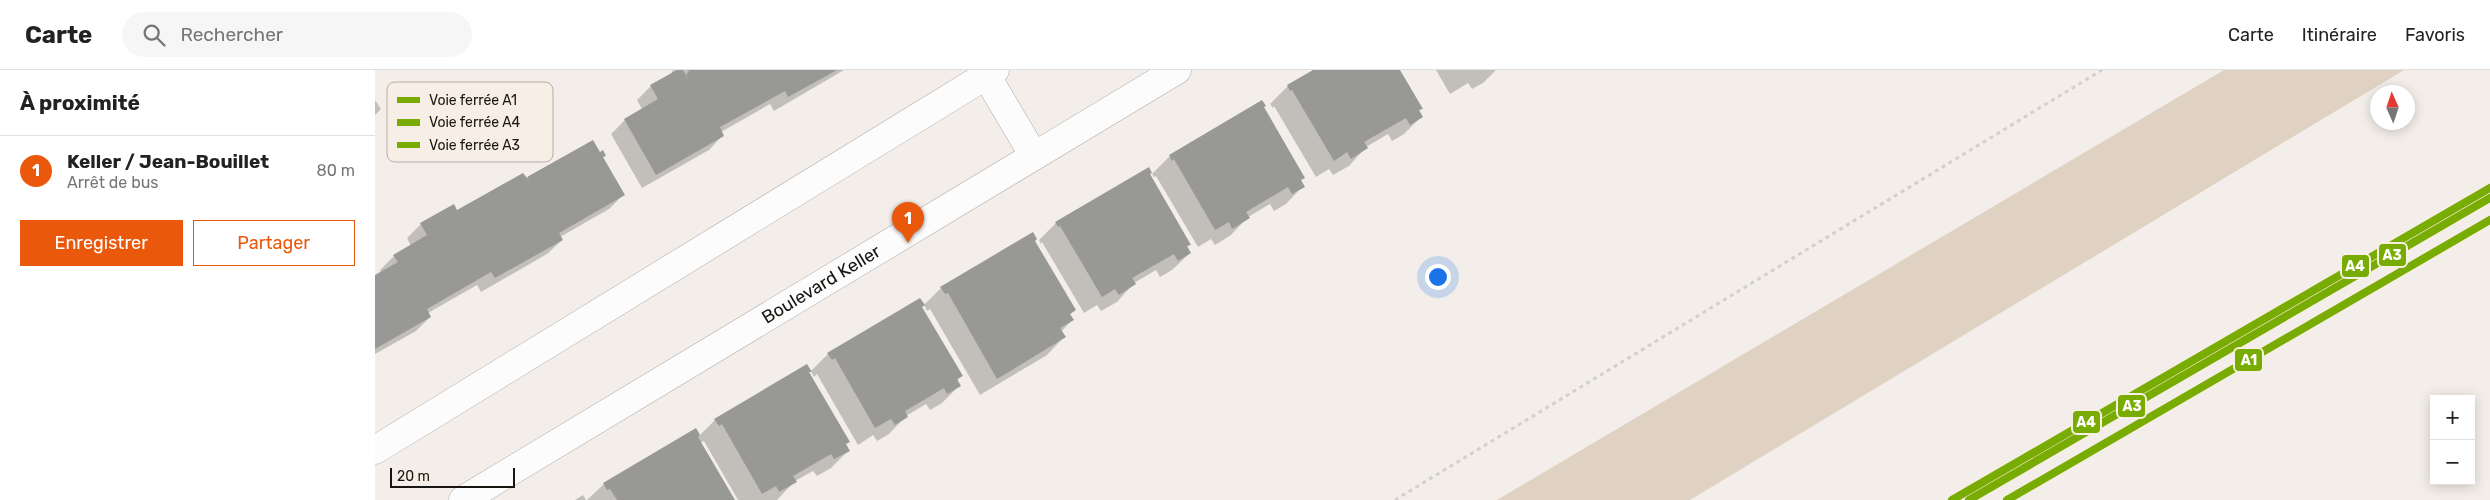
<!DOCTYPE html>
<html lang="fr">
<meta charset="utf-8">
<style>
body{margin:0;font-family:Rubik,sans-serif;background:#f6f6f6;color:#222}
.controls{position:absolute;right:15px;bottom:15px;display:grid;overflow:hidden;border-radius:0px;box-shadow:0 2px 12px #0003}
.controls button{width:45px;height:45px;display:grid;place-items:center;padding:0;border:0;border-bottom:1px solid #e0e0e0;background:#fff;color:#222;font:25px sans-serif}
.compass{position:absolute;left:1995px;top:15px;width:45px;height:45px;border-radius:50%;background:#fff;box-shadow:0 2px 12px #0003;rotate:357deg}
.scale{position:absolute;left:15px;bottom:12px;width:125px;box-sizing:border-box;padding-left:5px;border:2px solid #191612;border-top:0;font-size:14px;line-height:18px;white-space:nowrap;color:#191612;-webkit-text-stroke:4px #f7eee5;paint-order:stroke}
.you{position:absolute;left:1062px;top:206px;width:18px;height:18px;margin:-12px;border:4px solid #fff;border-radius:50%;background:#1a73e8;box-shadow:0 0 0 8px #1a73e833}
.badge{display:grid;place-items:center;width:32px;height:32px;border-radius:50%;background:#ea580c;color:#fff;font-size:16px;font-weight:700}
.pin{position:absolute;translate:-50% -41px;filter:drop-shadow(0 1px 2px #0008)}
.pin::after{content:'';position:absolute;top:26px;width:18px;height:15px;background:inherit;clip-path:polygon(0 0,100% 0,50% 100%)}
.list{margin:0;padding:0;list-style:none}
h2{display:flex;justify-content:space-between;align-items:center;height:65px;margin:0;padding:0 20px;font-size:21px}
h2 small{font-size:16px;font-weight:400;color:#767676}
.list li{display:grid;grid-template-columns:32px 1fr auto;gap:15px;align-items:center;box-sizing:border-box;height:70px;padding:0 20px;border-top:1px solid #e0e0e0}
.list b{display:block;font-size:19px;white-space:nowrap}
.list p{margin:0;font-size:16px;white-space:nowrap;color:#767676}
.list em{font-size:16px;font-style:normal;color:#767676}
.actions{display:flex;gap:10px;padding:15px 20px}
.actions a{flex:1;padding:11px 0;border:1px solid #ea580c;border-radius:0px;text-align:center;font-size:18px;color:#ea580c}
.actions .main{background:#ea580c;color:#fff}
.icon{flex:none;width:28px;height:28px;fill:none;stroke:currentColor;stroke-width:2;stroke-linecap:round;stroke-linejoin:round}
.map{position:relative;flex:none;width:2115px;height:430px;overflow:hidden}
header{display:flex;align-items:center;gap:30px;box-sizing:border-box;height:70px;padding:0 25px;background:#fff;border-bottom:1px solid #e0e0e0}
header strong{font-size:24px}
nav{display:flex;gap:28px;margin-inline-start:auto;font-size:18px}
.search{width:350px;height:45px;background:#f6f6f6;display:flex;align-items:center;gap:12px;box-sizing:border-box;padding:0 18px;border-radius:28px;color:#767676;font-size:19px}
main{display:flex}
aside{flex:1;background:#fff}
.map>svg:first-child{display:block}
.green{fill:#e0d2c2}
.shadow{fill:#0003}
.building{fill:#989896}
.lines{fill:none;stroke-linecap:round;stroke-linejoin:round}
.street-casing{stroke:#b1ada9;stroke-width:29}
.path{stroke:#d2d0cf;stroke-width:3;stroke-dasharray:4 4;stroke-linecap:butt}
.street{stroke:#fdfcfc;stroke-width:28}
.rail-1-casing{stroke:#f7eee5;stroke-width:11}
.rail-2-casing{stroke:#f7eee5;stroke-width:11}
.rail-3-casing{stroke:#f7eee5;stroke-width:11}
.rail-1{stroke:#79ac02;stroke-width:8}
.rail-2{stroke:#79ac02;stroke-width:8}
.rail-3{stroke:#79ac02;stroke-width:8}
.labels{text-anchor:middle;stroke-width:5;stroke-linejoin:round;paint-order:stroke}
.street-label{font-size:18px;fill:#191612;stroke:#f7eee5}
.key{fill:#f7eee5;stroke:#b4ada6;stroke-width:1}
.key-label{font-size:14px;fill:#191612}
.line-badge{stroke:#f7eee5;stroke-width:2}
.badge-label{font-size:14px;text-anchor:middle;font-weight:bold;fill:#fff}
</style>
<header>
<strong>Carte</strong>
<div class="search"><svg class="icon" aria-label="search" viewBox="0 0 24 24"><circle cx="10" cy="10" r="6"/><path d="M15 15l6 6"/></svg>Rechercher</div>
<nav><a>Carte</a><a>Itinéraire</a><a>Favoris</a></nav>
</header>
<main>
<aside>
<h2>À proximité<small></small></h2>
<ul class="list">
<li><span class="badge">1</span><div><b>Keller / Jean-Bouillet</b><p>Arrêt de bus</p></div><em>80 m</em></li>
</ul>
<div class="actions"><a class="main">Enregistrer</a><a>Partager</a></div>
</aside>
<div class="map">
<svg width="2115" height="430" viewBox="0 0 2115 430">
<rect width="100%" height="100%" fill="#f3eee9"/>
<polygon class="green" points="1849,0 2029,0 1315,430 1122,430"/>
<g class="shadow">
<polygon points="298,0 469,0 399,41 395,34 346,62 348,65 334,80 267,118 236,64 250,50 267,39 262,30 276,16 295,6"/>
<polygon points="941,0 1024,0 1046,38 1044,41 1046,47 1029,64 1017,71 1013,64 991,77 974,96 958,105 954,99 941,107 899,36 898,38 895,34 913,16"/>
<polygon points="1061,0 1121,0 1108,13 1097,19 1093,13 1075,24"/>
<polygon points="0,30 6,39 0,45"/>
<polygon points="888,38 928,108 925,111 928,116 911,134 899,141 895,134 873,147 856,165 840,175 836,169 823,177 781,106 779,107 777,104 795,86"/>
<polygon points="217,71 224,84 230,85 227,88 248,125 234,139 185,167 187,170 172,184 106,222 102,215 53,243 55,247 41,261 0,284 0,206 6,203 5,200 19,186 36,176 32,168 46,154 82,142 151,109"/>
<polygon points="774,104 814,174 812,177 815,183 797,200 785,207 781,200 759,213 742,232 726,241 722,235 709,243 667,172 666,174 664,170 681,153"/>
<polygon points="659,171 699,240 695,245 697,250 686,262 689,267 672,285 605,325 555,239 552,241 549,235 566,218"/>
<polygon points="546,237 586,306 582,311 584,316 567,333 555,340 551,334 531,346 514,364 502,371 498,365 483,375 442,304 439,307 436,301 453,284"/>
<polygon points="431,296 435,301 433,304 473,372 470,375 473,381 456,398 442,406 438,401 420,411 402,430 363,430 329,371 325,373 358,430 212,430 229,414 320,360 324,366 340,350"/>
<polygon points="208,425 211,430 200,430"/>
</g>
<g class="building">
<polygon points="302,0 308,0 314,11 311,4 314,2 313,0 462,0 413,27 410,21 345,57 349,66 281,105 249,49 283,29 275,15"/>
<polygon points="938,0 1025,0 1048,39 1044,40 1048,47 1035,55 1031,48 989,72 993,78 976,89 972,82 959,91 917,20 915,21 912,15"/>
<polygon points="887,30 891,36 889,37 930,108 926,110 930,117 917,124 913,117 871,142 875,148 857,159 854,152 840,160 799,89 797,91 794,85"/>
<polygon points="218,70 225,82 228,80 231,86 228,87 250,125 184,163 188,170 120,208 116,202 52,239 56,247 0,279 0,205 23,192 18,185 52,165 45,153 79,134 82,140 148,103 155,112 152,107"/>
<polygon points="774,97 777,103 775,104 816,175 812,176 816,183 803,191 799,184 757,208 761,214 744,225 740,219 727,227 685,156 683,157 680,152"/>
<polygon points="658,162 662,169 660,171 701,240 695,244 699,250 685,258 691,267 622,309 573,223 570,224 565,217"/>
<polygon points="545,228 550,235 547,237 588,306 582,309 586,316 572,324 569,318 530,341 533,347 520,355 516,349 500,358 460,288 457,290 452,283"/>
<polygon points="432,294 437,302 434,302 475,372 471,374 475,381 459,389 456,384 418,406 422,412 404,422 401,416 387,424 347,354 344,356 339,349"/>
<polygon points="321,358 325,365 323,367 360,430 242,430 235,419 232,420 228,413"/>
</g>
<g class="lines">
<defs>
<g id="street">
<polyline points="608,0 659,86"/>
<polyline points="0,380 620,0"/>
<path id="s1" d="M88,430l714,-430"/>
</g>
</defs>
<use href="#street" class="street-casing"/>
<polyline class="path" points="1020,430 1727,0"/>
<use href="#street" class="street"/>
<defs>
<polyline id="rail-1" points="1632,430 2115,150"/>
<polyline id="rail-2" points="1577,430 2115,118"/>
<polyline id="rail-3" points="1594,430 2115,128"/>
</defs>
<use href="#rail-1" class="rail-1-casing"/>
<use href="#rail-2" class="rail-2-casing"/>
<use href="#rail-3" class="rail-3-casing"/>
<use href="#rail-1" class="rail-1"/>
<use href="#rail-2" class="rail-2"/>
<use href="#rail-3" class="rail-3"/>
</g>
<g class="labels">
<g class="street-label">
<text dy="6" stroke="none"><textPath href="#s1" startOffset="418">Boulevard Keller</textPath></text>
</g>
</g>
<rect x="12" y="12" width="166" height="80" rx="8" class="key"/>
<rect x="22" y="27" width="23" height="6" fill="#79ac02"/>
<rect x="22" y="49" width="23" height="7" fill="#79ac02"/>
<rect x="22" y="72" width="23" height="6" fill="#79ac02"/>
<g class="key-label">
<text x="54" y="35">Voie ferrée A1</text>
<text x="54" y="57">Voie ferrée A4</text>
<text x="54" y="80">Voie ferrée A3</text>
</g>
<g class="line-badge">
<rect x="2003" y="173" width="29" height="24" rx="5" fill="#79ac02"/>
<rect x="1966" y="184" width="29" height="24" rx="5" fill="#79ac02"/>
<rect x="1859" y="278" width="29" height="24" rx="5" fill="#79ac02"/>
<rect x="1742" y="324" width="29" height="24" rx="5" fill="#79ac02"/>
<rect x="1697" y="340" width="29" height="24" rx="5" fill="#79ac02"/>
</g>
<g class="badge-label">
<text x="2017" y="190">A3</text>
<text x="1980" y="201">A4</text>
<text x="1874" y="295">A1</text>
<text x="1757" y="341">A3</text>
<text x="1711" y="357">A4</text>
</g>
</svg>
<div class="controls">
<button>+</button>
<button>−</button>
</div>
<svg class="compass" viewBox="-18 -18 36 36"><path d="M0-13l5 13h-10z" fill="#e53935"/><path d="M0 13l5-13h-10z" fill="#767676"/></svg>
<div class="scale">20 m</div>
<div class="you"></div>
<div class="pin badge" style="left:533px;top:173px">1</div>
</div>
</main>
